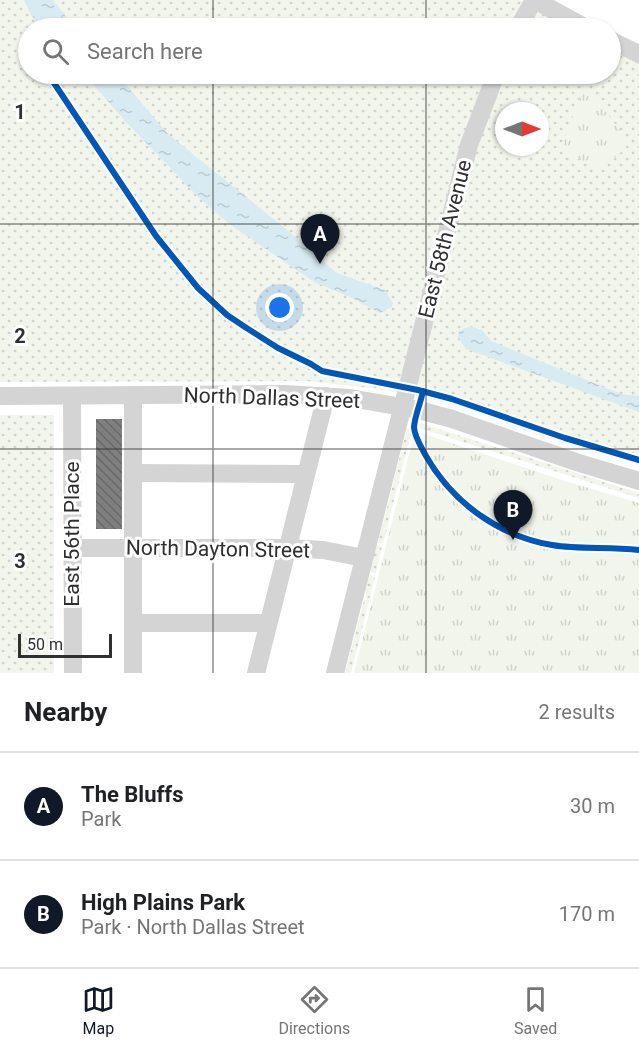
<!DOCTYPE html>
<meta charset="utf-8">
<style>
body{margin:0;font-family:Roboto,sans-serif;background:#f6f6f6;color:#202124}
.compass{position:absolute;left:495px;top:102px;width:54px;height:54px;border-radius:50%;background:#fff;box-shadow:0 2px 4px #0004;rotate:90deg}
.scale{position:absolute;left:18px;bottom:15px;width:94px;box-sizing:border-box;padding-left:6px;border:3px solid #2f2f2f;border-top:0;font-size:16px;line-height:21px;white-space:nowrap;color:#2f2f2f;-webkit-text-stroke:4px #fff;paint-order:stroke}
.you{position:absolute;left:280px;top:308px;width:21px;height:21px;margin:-15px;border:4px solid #fff;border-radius:50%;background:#1a73e8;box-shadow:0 0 0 9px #1a73e833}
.badge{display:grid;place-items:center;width:39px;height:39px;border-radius:50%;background:#111827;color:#fff;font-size:20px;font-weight:700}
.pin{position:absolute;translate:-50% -50px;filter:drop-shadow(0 2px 3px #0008)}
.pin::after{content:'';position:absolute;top:32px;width:21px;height:18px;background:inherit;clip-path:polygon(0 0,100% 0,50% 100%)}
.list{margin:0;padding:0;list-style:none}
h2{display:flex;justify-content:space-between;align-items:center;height:78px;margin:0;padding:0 24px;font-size:26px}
h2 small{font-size:20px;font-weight:400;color:#757577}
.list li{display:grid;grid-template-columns:39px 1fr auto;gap:18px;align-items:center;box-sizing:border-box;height:108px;padding:0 24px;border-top:2px solid #e0e0e0}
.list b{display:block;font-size:22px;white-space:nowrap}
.list p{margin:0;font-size:20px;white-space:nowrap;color:#757577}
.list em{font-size:20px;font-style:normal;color:#757577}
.icon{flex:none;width:33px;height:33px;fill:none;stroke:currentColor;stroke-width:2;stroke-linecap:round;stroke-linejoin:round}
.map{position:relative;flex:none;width:639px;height:673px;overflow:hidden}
.search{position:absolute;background:#fff;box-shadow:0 2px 4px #0004;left:18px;right:18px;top:18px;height:66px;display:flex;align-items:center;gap:15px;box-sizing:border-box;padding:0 21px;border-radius:33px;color:#757577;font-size:22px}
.sheet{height:294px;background:#fff}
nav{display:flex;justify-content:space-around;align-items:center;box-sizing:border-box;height:84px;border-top:2px solid #e0e0e0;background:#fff;font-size:16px;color:#757577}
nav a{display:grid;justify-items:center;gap:3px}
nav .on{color:#111827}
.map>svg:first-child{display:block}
.grass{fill:url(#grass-dots);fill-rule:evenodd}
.park{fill:url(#park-tufts)}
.water{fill:url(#water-ripples)}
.building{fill:url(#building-back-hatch)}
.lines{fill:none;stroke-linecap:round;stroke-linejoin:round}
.minor{stroke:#d4d4d4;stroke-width:18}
.cycleway-casing{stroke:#fff;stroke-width:10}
.cycleway{stroke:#0057b8;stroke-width:6}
.grid{fill:none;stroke:#2f2f2f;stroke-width:1.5;stroke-opacity:0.55}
.labels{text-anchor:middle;stroke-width:6;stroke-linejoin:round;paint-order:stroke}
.street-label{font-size:21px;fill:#2f2f2f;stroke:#fff}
.grid-label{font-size:20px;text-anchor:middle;font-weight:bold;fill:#2f2f2f;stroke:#fff;stroke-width:6;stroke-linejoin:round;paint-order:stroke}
</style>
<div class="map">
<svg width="639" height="673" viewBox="0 0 639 673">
<defs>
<pattern id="grass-dots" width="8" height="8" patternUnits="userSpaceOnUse" patternTransform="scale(1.5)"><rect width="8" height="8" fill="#f2f5ec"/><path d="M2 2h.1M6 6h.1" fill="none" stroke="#d0d2cb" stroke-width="1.8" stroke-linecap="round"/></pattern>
<pattern id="park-tufts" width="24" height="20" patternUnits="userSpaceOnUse" patternTransform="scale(1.5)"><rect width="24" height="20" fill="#f2f5ec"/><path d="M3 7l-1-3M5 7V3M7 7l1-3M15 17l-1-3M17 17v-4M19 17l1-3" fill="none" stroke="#d0d2cb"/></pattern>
<pattern id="water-ripples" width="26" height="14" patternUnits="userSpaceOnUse" patternTransform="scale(1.5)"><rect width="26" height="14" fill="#d8ebf2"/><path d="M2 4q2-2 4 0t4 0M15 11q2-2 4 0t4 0" fill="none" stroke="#bacad0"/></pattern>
<pattern id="building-back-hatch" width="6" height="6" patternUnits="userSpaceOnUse" patternTransform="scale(1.5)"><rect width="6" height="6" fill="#7f7f7f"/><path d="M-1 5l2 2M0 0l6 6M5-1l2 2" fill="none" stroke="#686868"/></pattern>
</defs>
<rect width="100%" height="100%" fill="#fff"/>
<g class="grass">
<path d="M0,0h519l57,28h-548v46h582l1,-29 28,14v406l-96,-28 -88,-33 -75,-15 -74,-8 -306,1zM504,111h36v36h-36z"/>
<rect x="0" y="415" width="54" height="258"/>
<polygon points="417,422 639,493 639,498 416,427"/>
<polygon points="407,428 412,429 383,544 376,542 384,520 401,452 404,452 405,448 402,448"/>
<polygon points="375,545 382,547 376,573 369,571"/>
<polygon points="368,575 375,577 351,673 345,673 364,600 367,600 365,589"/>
</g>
<g class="park">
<path d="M585,91l6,2 36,46 -1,9 -25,21c-3,0 -30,-14 -33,-16 -4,-3 -4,-6 -5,-10l18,-49z"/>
<polygon points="415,431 562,480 639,503 639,673 354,673"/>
</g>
<g class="water">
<polygon points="24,0 53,0 75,28 41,28 31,15"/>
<polygon points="84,74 117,74 168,134 286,229 337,273 385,290 393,303 392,307 380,313 350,297 314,282 228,223 197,196 126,122"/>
<polygon points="470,326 482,330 491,341 621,394 639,396 639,412 466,349 458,337 459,331"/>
</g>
<rect class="building" x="96" y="419" width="26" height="110"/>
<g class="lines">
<g class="minor">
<polyline points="535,0 586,28"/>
<polyline points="518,28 534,0"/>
<polyline points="610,40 639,54"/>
<polyline points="133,395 133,673"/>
<polyline points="0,396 285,394 350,398 419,410 452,419 579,463 639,481"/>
<polyline points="72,396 73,673"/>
<polyline points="133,473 305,474"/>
<polyline points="72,548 288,548 323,550 364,558"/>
<polyline points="133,623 268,623"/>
<polyline points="256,673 326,396"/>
<polyline points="335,673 469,145 496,74"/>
</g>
<defs>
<g id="cycleway">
<polyline points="48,74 156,236 198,288 227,315 245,327 278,348 311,364 322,371 418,390 452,399 565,438 639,460"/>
<path d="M423,391c-2,11 -8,24 -9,36 0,9 8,21 12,29 27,47 73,80 126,89 29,5 58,1 87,5"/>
</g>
</defs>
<use href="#cycleway" class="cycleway-casing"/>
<use href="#cycleway" class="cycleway"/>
</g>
<path class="grid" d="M213,0v28M426,0v28M213,74v599M426,74v599M0,224h639M0,449h639"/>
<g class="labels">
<g class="street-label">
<text transform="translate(445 239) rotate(-76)" y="7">East 58th Avenue</text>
<text transform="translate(272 398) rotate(2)" y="7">North Dallas Street</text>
<text transform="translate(72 534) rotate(-90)" y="7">East 56th Place</text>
<text transform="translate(218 549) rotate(1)" y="7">North Dayton Street</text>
</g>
</g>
<g class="grid-label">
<text x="20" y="119">1</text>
<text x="20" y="343">2</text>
<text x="20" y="568">3</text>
</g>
</svg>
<svg class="compass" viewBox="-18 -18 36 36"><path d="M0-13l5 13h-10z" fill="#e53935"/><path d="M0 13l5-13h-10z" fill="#757577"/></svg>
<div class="scale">50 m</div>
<div class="you"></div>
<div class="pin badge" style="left:320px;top:264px">A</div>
<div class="pin badge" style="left:513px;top:540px">B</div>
<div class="search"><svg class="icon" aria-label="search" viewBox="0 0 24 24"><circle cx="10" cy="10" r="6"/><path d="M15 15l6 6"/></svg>Search here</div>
</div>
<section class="sheet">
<h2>Nearby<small>2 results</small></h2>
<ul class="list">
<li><span class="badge">A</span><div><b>The Bluffs</b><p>Park</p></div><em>30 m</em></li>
<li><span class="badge">B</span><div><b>High Plains Park</b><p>Park · North Dallas Street</p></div><em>170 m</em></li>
</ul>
</section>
<nav>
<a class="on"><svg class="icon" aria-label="map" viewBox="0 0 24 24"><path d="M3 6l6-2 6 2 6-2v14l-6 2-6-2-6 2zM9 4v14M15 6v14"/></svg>Map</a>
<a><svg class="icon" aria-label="directions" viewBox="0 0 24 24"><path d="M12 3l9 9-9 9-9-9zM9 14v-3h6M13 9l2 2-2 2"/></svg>Directions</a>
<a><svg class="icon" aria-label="saved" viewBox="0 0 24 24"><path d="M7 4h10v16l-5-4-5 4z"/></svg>Saved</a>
</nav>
